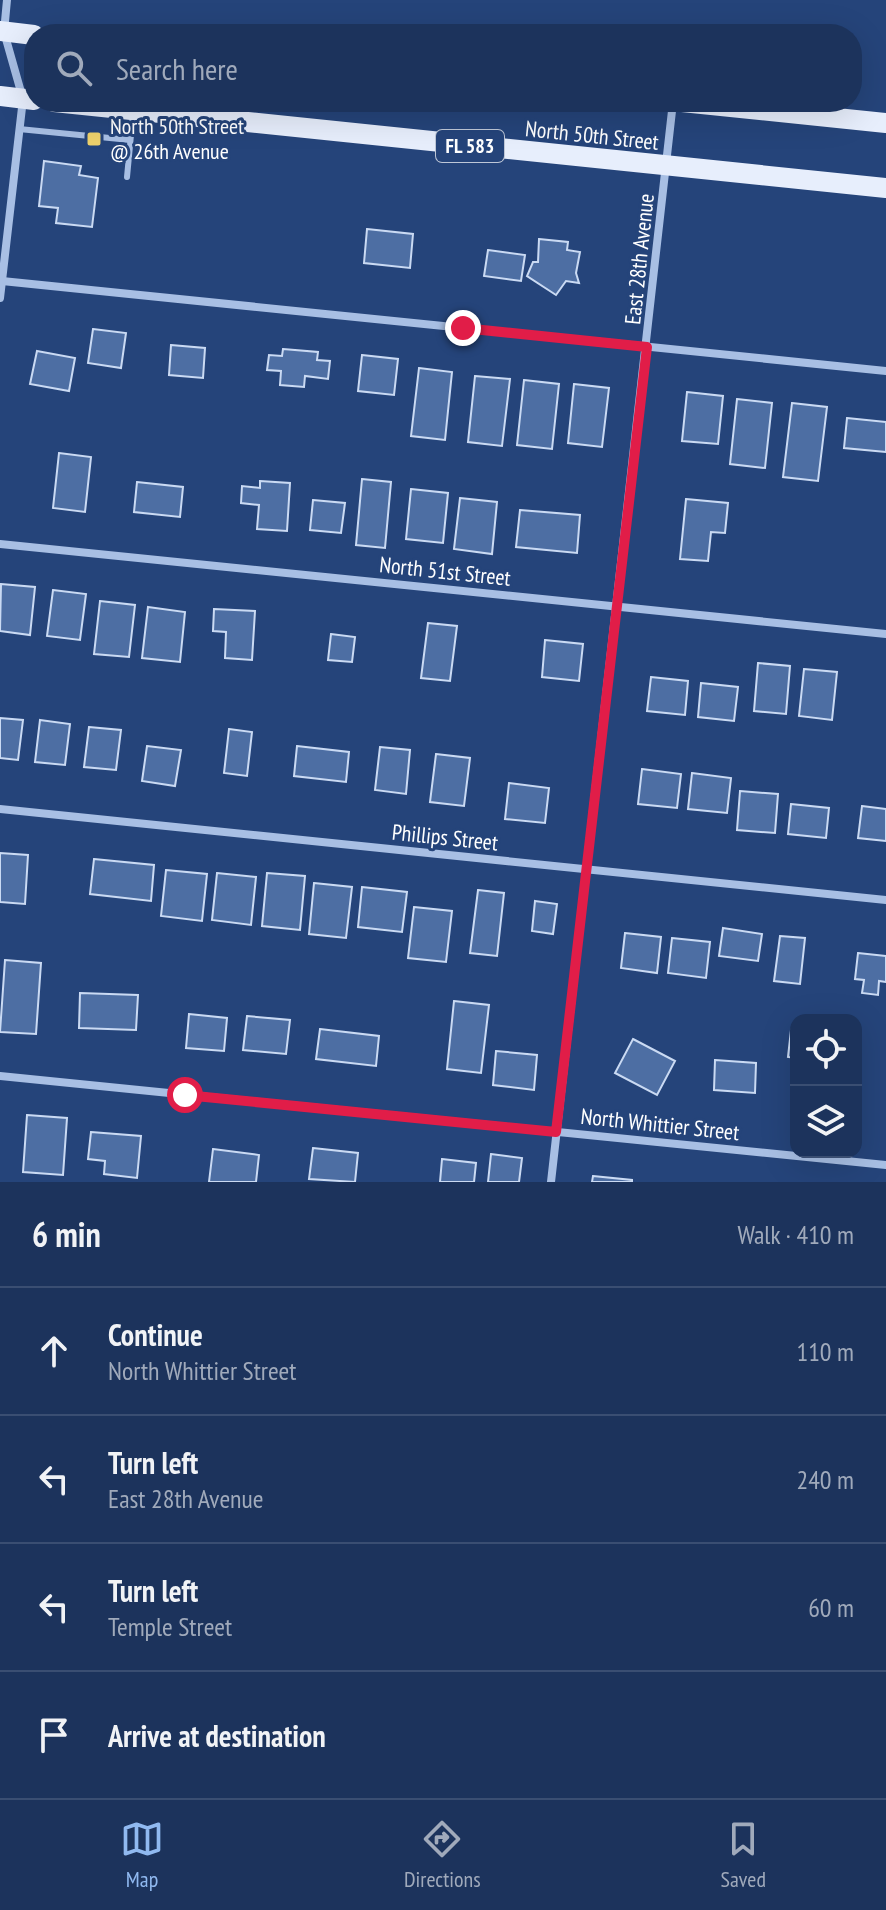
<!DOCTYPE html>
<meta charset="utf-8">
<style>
body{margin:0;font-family:"PT Sans Narrow",sans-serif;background:#253b62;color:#f1f3f6}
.controls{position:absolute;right:24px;bottom:24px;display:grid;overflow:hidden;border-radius:16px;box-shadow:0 8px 32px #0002}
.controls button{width:72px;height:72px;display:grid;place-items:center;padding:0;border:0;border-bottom:2px solid #3a4e72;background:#1c335c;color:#f1f3f6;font:40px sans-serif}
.stop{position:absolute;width:24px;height:24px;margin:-18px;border:6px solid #e11d48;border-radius:50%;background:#fff}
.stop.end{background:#e11d48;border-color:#fff;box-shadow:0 2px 8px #0008}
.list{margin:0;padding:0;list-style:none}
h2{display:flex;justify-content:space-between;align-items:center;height:104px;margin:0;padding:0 32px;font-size:34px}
h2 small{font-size:26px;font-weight:400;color:#a0aabb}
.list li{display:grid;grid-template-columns:52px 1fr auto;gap:24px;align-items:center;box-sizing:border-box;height:128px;padding:0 32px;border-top:2px solid #3a4e72}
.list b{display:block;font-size:30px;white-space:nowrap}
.list p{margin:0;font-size:26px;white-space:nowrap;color:#a0aabb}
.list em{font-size:26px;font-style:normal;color:#a0aabb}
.icon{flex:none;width:44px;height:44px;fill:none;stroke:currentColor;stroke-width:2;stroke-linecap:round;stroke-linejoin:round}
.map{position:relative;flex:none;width:886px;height:1182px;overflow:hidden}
.search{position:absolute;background:#1c335c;box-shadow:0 8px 32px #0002;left:24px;right:24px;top:24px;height:88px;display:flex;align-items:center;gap:20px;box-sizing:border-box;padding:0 28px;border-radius:32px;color:#a0aabb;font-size:30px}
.sheet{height:616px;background:#1c335c}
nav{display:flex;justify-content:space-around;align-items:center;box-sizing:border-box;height:112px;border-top:2px solid #3a4e72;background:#1c335c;font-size:22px;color:#a0aabb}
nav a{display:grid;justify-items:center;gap:4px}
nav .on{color:#90b9f0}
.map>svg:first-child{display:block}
.building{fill:#4d6ea3;stroke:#cadaf3;stroke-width:2}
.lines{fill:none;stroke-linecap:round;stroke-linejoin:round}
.service{stroke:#a8bfe4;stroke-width:6}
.minor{stroke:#a8bfe4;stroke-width:8}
.primary{stroke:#e7eefc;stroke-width:20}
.route{stroke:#e11d48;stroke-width:10}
.poi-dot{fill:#edd16c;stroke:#25447a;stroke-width:3}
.labels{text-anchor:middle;stroke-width:6;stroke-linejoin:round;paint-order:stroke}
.shield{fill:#25447a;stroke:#bec7d7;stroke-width:2}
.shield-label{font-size:20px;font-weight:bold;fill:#fff}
.poi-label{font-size:22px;fill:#fff;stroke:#25447a;text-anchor:start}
.street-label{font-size:22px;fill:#fff;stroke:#25447a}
</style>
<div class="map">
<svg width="886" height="1182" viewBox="0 0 886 1182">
<rect width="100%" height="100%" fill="#25447a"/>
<g class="building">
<polygon points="44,161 81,166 79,175 98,178 92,227 56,223 58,208 39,206"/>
<polygon points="367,229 413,234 410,268 364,263"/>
<polygon points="539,239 568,242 567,250 580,252 576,273 579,283 566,281 556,295 527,276 533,262 538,262"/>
<polygon points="488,250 525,255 521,281 484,276"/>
<polygon points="93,329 126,333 121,368 88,363"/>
<polygon points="171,345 205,348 203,378 169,375"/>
<polygon points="283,349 318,352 317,360 330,361 328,379 305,376 304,387 280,385 281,371 267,370 269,355 282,356"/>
<polygon points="37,351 75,358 69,391 30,384"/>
<polygon points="362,355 398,359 394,395 358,391"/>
<polygon points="419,368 452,372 445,440 411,436"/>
<polygon points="475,376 510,379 502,446 468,442"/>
<polygon points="524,380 559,384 552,449 517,445"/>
<polygon points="574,384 609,388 602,447 568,443"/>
<polygon points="687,392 723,396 718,444 682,441"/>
<polygon points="737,399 772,403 765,468 730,464"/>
<polygon points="792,403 827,407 818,481 783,477"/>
<polygon points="847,418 886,422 886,452 844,448"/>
<polygon points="59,453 91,457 85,512 53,508"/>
<polygon points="362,479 391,482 385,548 356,545"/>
<polygon points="260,481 290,483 287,531 257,529 259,505 241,503 242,486 260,488"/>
<polygon points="137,482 183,487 180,517 134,512"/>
<polygon points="411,489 448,493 443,543 406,539"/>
<polygon points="460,498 497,502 492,554 454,549"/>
<polygon points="686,499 728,503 725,533 711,532 708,561 680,559"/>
<polygon points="313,500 345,503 341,533 310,530"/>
<polygon points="520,510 580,515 577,553 516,547"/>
<polygon points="1,584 35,587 30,635 0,631"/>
<polygon points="53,590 86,594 80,640 47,636"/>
<polygon points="100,601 135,605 129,657 94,654"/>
<polygon points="148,607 185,612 180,662 142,658"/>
<polygon points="214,609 255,611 252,660 225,658 226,632 213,631"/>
<polygon points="428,623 457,626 450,681 421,678"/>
<polygon points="331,634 355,637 352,662 328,660"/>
<polygon points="545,640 583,644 579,681 542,677"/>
<polygon points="758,663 790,666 786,714 754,711"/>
<polygon points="804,669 837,672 832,720 799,716"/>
<polygon points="651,677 688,681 685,715 647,711"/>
<polygon points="701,683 738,687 734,721 698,717"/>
<polygon points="0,718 23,720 18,760 0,758"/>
<polygon points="40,720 70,724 65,765 35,762"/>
<polygon points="89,727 121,730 116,770 84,767"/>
<polygon points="229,729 252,732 247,776 224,773"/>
<polygon points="147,746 181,750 175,786 142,781"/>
<polygon points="297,746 349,752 346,782 294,776"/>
<polygon points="380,747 410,750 406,794 375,790"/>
<polygon points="436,754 470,758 464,806 430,802"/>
<polygon points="642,769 681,774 677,808 638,804"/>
<polygon points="692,773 731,778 727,813 688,809"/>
<polygon points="509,783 549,788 545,823 505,819"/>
<polygon points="740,791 778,794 775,833 737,830"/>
<polygon points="791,804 829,808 826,838 788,834"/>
<polygon points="862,806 886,809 886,841 858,838"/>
<polygon points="0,853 28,855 25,904 0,902"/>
<polygon points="94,859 154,865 151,901 90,894"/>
<polygon points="166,870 207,874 202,921 161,916"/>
<polygon points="217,873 256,877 251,925 212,920"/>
<polygon points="267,873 305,876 300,930 262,926"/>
<polygon points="314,883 352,887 346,938 309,934"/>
<polygon points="362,887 407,892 402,932 358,927"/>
<polygon points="478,890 504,893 497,956 470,953"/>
<polygon points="535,901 557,904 553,934 532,931"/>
<polygon points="414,907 452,911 446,962 408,958"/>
<polygon points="723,928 762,934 758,961 719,956"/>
<polygon points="625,933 661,937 657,973 621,968"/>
<polygon points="780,936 805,938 800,984 774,981"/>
<polygon points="672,938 710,942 706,978 668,973"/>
<polygon points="858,953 886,956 886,982 879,981 878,995 862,993 864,980 855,979"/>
<polygon points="5,960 41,963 36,1034 0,1032"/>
<polygon points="80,993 138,995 136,1030 79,1028"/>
<polygon points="454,1001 489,1005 481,1073 447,1069"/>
<polygon points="189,1014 227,1018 224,1051 186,1048"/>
<polygon points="247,1016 290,1020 286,1054 243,1050"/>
<polygon points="320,1029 379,1036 376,1066 316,1059"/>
<polygon points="791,1030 796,1031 796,1058 788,1057"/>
<polygon points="633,1039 675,1061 657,1095 615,1073"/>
<polygon points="496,1051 537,1055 534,1090 493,1085"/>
<polygon points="715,1060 756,1063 755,1093 714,1090"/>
<polygon points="27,1115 67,1118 63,1175 23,1172"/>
<polygon points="91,1132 141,1136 137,1178 104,1174 105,1161 88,1159"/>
<polygon points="313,1148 358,1153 355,1182 309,1179"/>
<polygon points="213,1149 259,1155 256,1182 209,1182"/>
<polygon points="491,1154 522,1158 519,1182 488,1182"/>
<polygon points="442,1159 476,1163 474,1182 440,1182"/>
<polygon points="593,1176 632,1180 632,1182 592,1182"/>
</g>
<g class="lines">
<g class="service">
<polyline points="19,129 130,140"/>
<polyline points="127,177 133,114"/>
</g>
<g class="minor">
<polyline points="2,281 886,371"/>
<polyline points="0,298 23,99 4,32 7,0"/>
<polyline points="0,544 886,634"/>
<polyline points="0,809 886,900"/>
<polyline points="0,1076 886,1165"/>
<polyline points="551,1182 673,102"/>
</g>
<g class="primary">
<polyline points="0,31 34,35"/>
<polyline points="0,96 34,100"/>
<polyline points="54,102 886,188"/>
<polyline points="682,102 886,123"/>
</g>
</g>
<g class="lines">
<polyline class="route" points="185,1095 556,1132 647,347 463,328"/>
</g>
<rect class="poi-dot" x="86" y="131" width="16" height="16" rx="4"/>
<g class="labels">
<rect class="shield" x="436" y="130" width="68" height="32" rx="6"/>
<g class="shield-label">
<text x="470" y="153">FL 583</text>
</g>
<g class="poi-label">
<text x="110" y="134">North 50th Street<tspan x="110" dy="25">@ 26th Avenue</tspan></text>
</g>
<g class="street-label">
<text transform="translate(592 135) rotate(6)" y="8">North 50th Street</text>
<text transform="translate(639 259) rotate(-84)" y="8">East 28th Avenue</text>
<text transform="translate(445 571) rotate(6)" y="8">North 51st Street</text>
<text transform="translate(445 837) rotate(6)" y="8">Phillips Street</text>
<text transform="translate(660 1124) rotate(6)" y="8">North Whittier Street</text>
</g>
</g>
</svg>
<div class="controls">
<button><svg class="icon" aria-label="locate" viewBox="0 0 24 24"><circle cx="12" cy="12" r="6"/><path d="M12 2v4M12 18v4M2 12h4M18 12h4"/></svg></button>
<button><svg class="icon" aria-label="layers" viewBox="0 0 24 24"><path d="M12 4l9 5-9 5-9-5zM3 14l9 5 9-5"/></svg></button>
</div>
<div class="stop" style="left:185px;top:1095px"></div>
<div class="stop end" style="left:463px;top:328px"></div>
<div class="search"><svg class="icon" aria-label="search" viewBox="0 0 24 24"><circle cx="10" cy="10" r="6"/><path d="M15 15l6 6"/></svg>Search here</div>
</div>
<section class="sheet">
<h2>6 min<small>Walk · 410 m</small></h2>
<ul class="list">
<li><svg class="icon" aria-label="ahead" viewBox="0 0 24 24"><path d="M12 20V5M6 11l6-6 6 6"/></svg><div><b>Continue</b><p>North Whittier Street</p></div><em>110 m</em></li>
<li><svg class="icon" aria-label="left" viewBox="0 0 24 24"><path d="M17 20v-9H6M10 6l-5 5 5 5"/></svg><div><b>Turn left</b><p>East 28th Avenue</p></div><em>240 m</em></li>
<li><svg class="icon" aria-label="left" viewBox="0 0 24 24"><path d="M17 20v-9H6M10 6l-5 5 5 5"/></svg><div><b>Turn left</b><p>Temple Street</p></div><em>60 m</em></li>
<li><svg class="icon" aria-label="arrive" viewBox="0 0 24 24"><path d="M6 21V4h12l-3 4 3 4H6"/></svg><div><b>Arrive at destination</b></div></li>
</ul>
</section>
<nav>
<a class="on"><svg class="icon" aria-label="map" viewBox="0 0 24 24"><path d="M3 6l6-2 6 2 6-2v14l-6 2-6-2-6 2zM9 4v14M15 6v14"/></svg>Map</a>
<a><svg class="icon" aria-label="directions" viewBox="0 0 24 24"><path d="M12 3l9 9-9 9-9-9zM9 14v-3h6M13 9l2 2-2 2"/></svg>Directions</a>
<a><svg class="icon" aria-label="saved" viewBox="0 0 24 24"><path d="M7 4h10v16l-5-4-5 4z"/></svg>Saved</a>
</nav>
